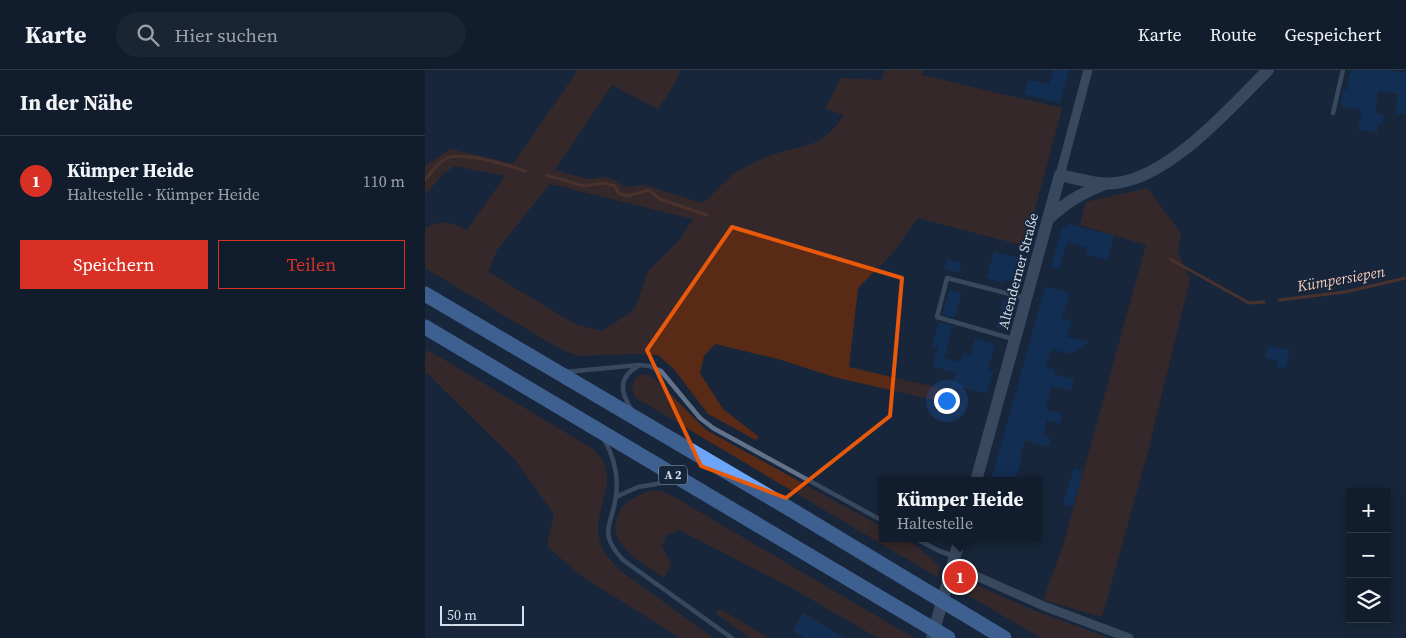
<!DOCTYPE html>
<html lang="de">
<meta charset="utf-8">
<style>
body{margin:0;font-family:"Source Serif 4",serif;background:#1a2534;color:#f1f3f6}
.controls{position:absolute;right:15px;bottom:15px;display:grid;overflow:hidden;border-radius:0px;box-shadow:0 2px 12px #0003}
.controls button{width:45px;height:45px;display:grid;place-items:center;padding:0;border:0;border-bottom:1px solid #303a48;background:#111c2c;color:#f1f3f6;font:25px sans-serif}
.scale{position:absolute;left:15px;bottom:12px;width:84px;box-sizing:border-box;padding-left:5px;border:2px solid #d4deec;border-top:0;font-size:14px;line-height:18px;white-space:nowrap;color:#d4deec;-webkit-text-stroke:4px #17263a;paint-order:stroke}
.you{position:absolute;left:521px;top:330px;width:18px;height:18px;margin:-12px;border:4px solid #fff;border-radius:50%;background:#1a73e8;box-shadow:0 0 0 8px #1a73e833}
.badge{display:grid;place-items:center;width:32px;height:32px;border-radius:50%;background:#d93025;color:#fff;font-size:16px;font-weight:700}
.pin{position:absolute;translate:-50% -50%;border:2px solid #fff;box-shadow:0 1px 5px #0006}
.popup{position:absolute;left:454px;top:407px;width:162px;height:65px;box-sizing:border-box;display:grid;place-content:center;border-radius:0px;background:#111c2c;filter:drop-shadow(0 1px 4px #0005);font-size:16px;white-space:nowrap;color:#9ca1a9}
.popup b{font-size:19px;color:#f1f3f6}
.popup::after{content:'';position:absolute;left:50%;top:100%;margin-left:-10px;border:10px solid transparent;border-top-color:#111c2c}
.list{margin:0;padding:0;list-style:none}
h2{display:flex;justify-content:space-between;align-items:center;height:65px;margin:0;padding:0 20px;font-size:21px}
h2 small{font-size:16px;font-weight:400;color:#9ca1a9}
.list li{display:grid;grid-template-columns:32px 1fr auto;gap:15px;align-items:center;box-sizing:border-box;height:90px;padding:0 20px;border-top:1px solid #303a48}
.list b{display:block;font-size:19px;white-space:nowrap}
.list p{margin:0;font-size:16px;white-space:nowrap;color:#9ca1a9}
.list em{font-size:16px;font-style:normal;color:#9ca1a9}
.actions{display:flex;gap:10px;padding:15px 20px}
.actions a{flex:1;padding:11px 0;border:1px solid #d93025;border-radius:0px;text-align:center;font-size:18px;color:#d93025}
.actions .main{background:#d93025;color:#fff}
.icon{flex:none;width:28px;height:28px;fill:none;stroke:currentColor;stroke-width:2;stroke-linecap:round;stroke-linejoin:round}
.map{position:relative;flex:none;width:981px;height:568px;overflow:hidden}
header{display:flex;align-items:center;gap:30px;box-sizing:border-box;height:70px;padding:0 25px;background:#111c2c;border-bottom:1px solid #303a48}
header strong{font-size:24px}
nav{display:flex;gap:28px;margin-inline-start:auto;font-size:18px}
.search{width:350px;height:45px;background:#1a2534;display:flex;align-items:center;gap:12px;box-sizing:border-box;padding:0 18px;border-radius:28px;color:#9ca1a9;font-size:19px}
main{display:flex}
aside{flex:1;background:#111c2c}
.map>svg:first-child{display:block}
.green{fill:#592b17;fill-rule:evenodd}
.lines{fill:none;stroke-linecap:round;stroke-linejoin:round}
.stream{stroke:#853e1e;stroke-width:3}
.building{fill:#0f3971}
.lane{stroke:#61728a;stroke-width:4.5}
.street{stroke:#61728a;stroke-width:9}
.secondary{stroke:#61728a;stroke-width:12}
.highway{stroke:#6ca6fa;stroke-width:15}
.marked{fill:none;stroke:#e8590c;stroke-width:4;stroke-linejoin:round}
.labels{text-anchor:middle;stroke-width:4;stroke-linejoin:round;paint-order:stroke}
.shield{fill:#17263a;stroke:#9ba7b7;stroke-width:1}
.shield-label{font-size:12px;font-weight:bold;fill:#d4deec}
.street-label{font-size:14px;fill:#d4deec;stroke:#17263a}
.water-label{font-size:15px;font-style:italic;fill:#f7cbba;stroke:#17263a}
</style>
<header>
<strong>Karte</strong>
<div class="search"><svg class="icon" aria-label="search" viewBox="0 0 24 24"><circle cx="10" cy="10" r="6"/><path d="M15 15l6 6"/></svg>Hier suchen</div>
<nav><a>Karte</a><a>Route</a><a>Gespeichert</a></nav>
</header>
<main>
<aside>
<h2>In der Nähe<small></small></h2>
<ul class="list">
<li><span class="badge">1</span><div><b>Kümper Heide</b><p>Haltestelle · Kümper Heide</p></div><em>110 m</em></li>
</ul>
<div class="actions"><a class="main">Speichern</a><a>Teilen</a></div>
</aside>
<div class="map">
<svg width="981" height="568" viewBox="0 0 981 568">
<rect width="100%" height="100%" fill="#17263a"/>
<g class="green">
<path d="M153,0h102l-6,15 -16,24 -46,-24 -57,85 32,9 20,-2 19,10 18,-2 59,18c10,-9 18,-18 28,-27 10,-8 26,-15 38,-20 35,-13 51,-5 75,-41l-19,-6 16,-31 40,2 4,-10h38l-1,5 140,33 -37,138 -107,-28 -26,36 -34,34 -9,79 94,22 -9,11 -100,-23 -56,-18 -63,-15 -11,12 -4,17 23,36 36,28 -3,3 -48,-26 -34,-45 -16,-14 -27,-1 -50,2 -19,-6 -137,-82v-40c19,-9 24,-6 42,2l38,-54 -50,-10 -11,7 -19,22v-29l25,-17 63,15zM125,114l143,35 -12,19 -33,33 -12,35 -6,7 -28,18 -25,-6 -89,-53 9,-22z"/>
<polygon points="722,118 756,163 753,183 765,209 723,381 677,547 618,530 638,476 721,175 655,155 661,132"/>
<path d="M3,280l165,99c3,4 8,8 10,12 13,26 -10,51 -4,77 2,12 11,21 18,30l96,70h-33l-100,-63 -33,-29 7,-32 -38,-53 -89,-88 -2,2v-21z"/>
<path d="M222,304l7,4 52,52 176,97 1,11h20l12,7 25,21 -3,11 -301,-179c-8,-12 -3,-23 11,-24z"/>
<path d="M224,421h13l14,7 238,140h-36l-88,-51 -111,-57 -13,6 -4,10 9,18 -7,14c-19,-14 -57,-32 -47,-60 5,-16 17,-21 32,-27z"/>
<polygon points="549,514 608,540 684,568 616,568 536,521"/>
<polygon points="295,539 344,568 325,568 290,543"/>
</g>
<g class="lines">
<g class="stream">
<polyline points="121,105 159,116 178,113 190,116 193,123 202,126 224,120 235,129 282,145"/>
<path d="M0,110c6,-7 15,-21 25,-23 22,-4 55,8 76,14"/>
<polyline points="745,189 824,233 839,232"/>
<polyline points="854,230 920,222 981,208"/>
</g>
</g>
<g class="building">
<polygon points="628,0 644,0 635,33 599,24 603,10 624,14"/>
<polygon points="926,0 963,0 981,3 981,45 970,43 973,24 953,21 950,43 959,45 958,54 954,53 952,62 933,60 937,40 916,36 918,19 922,20"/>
<polygon points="643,154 689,166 682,190 661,184 662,178 642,172 634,200 626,197 637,156 642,158"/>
<polygon points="569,182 595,188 588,212 579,210 578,213 561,208"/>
<polygon points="522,189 537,193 534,203 519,199"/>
<polygon points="620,216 645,223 637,248 647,251 642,267 665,272 645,284 627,279 621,297 630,300 629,304 649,309 646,321 627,316 620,339 638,344 635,354 622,350 618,366 626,369 623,377 600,370 595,387 597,388 590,411 566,411"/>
<polygon points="524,220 537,223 530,248 517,244"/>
<polygon points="578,230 587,232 580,260 571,257"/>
<polygon points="514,252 528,256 519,288 535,292 538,284 545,286 550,268 570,274 563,300 568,301 562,324 527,315 530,303 507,296 513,278 507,276"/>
<polygon points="843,276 865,280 861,298 851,296 853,291 840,288"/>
<polygon points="649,398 658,401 648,437 638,434"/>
<polygon points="378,543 420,568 380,568 368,561"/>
</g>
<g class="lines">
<g class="lane">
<polyline points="908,43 918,0"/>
<polyline points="588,269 512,247 522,208 600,228"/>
<polyline points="140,302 214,295 224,296 236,301 275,348 288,358 458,451"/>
<path d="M206,339c-11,-18 -13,-31 7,-43"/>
<path d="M179,369c10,18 15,36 12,57 -4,31 -19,35 7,64l109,78"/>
<polyline points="191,427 213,417 249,411"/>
<polyline points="490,468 514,481 529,486"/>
</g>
<g class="street">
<polyline points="635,105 663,0"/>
<polyline points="527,497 540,501 621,537 704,568"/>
</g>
<g class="secondary">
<path d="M623,149c20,-18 32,-25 57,-35"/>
<path d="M551,411l84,-306c18,4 38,10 56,8 54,-6 115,-76 152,-113"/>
<polyline points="507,568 535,468"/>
</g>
<g class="highway">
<polyline points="0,224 370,442 579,568"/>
<polyline points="0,257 523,568"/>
</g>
</g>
<path d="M0 0H981V568H0ZM307,157l170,51 -12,138 -104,82 -85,-32 -54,-116z" fill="#17263a" fill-opacity=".55" fill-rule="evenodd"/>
<path class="marked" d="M307,157l170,51 -12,138 -104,82 -85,-32 -54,-116z"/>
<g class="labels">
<rect class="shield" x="234" y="395.5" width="28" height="19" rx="4"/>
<g class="shield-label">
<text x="248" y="409">A 2</text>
</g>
<g class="street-label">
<text transform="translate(593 201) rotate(-75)" y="5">Altenderner Straße</text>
</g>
<g class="water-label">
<text transform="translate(916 209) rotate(-10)" y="5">Kümpersiepen</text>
</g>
</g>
</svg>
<div class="controls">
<button>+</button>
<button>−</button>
<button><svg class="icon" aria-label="layers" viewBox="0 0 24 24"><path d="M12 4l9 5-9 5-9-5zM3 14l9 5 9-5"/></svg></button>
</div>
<div class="scale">50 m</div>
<div class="you"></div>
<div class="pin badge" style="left:535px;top:507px">1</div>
<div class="popup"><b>Kümper Heide</b>Haltestelle</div>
</div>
</main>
